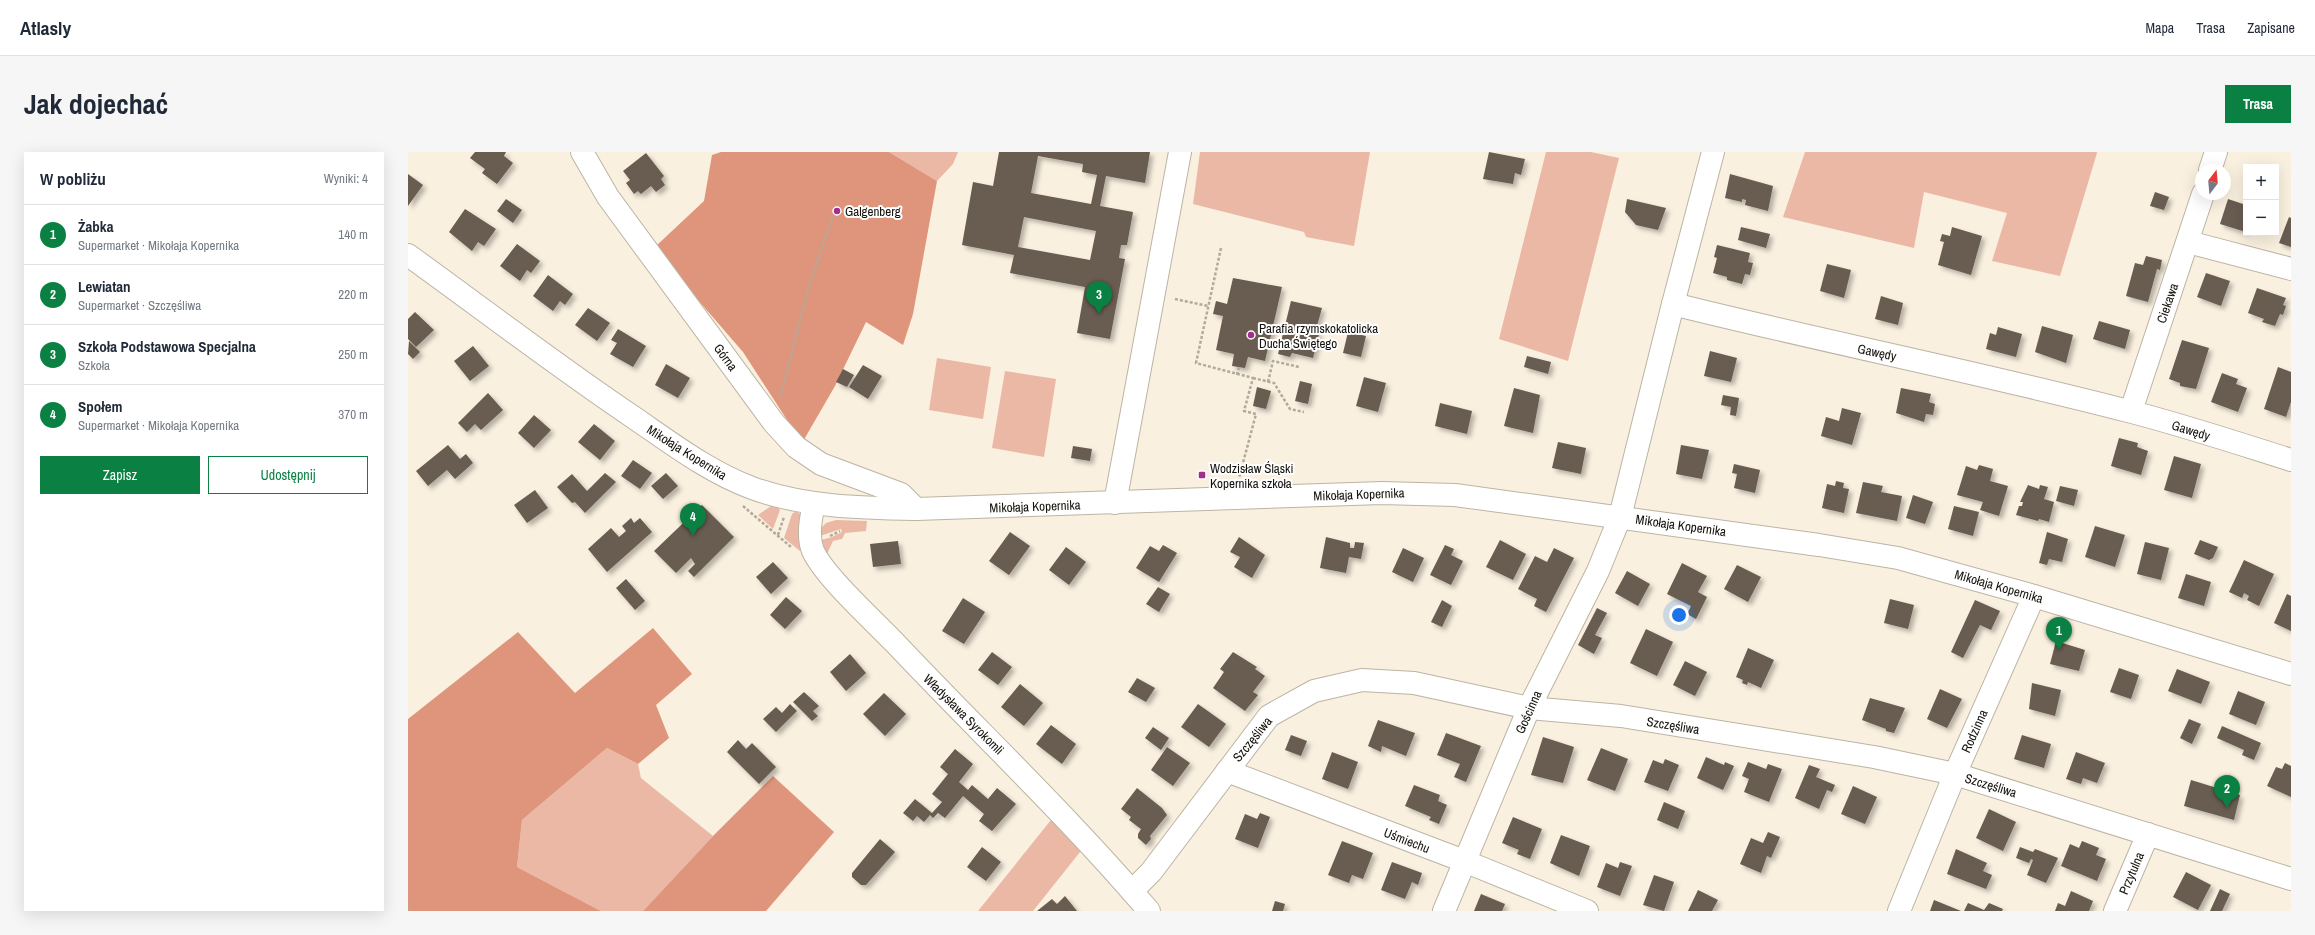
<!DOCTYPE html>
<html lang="pl">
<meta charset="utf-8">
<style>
body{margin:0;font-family:"Archivo Narrow",sans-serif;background:#f6f6f7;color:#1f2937}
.controls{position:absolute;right:12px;top:12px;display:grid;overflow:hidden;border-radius:0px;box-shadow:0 4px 16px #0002}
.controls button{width:36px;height:36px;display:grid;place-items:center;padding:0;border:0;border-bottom:1px solid #e0e1e3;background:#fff;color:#1f2937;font:20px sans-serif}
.compass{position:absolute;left:1787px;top:12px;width:36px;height:36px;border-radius:50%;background:#fff;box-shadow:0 4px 16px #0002;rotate:16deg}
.you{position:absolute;left:1271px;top:463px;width:14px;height:14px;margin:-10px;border:3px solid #fff;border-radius:50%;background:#1a73e8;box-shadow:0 0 0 6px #1a73e833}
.badge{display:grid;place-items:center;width:26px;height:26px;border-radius:50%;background:#0b8043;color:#fff;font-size:13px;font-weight:700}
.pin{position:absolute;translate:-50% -33px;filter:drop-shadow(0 1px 2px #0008)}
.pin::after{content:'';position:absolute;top:21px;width:14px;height:12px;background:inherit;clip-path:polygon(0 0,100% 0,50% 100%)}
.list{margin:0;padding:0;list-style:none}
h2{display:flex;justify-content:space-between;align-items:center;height:52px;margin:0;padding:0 16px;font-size:17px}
h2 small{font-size:13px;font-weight:400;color:#747a83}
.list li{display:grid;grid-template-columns:26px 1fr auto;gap:12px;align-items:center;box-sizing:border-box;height:60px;padding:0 16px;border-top:1px solid #e0e1e3}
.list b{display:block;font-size:15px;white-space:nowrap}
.list p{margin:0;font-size:13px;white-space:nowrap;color:#747a83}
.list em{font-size:13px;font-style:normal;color:#747a83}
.actions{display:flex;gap:8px;padding:12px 16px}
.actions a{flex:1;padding:9px 0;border:1px solid #0b8043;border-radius:0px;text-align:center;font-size:14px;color:#0b8043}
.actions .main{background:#0b8043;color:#fff}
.map{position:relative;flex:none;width:1883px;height:759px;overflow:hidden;border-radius:0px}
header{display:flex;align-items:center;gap:24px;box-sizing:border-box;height:56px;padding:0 20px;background:#fff;border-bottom:1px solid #e0e1e3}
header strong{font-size:19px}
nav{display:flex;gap:22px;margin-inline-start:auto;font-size:14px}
.intro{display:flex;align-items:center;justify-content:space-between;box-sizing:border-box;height:96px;padding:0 24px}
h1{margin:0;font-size:28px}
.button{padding:10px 18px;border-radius:0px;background:#0b8043;color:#fff;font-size:14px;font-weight:700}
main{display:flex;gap:24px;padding:0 24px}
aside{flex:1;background:#fff;border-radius:0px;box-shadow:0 4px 16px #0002}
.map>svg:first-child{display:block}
.green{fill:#ecb8a6}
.forest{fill:#df957b}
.building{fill:#695c51;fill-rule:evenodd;filter:url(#shadow)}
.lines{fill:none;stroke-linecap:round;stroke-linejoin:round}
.minor-casing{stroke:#bcb4a4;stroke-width:24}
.path{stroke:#b1aa9d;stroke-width:2.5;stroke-dasharray:3 2;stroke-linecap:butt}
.minor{stroke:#fff;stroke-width:22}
.poi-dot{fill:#a12f8b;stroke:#fefefe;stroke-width:1.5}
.labels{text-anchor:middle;stroke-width:4;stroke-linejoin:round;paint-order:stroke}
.poi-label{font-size:13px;fill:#13100b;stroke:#fefefe;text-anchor:start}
.street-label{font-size:13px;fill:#13100b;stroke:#fefefe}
</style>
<header>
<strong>Atlasly</strong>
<nav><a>Mapa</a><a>Trasa</a><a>Zapisane</a></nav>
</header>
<div class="intro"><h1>Jak dojechać</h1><a class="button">Trasa</a></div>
<main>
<aside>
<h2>W pobliżu<small>Wyniki: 4</small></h2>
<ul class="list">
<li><span class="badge">1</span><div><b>Żabka</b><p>Supermarket · Mikołaja Kopernika</p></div><em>140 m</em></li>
<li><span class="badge">2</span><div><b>Lewiatan</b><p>Supermarket · Szczęśliwa</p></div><em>220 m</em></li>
<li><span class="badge">3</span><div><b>Szkoła Podstawowa Specjalna</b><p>Szkoła</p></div><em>250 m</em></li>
<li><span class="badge">4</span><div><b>Społem</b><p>Supermarket · Mikołaja Kopernika</p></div><em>370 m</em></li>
</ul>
<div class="actions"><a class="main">Zapisz</a><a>Udostępnij</a></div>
</aside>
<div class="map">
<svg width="1883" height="759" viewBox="0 0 1883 759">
<defs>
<filter id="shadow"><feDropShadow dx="3.5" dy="3.5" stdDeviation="2" flood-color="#0004"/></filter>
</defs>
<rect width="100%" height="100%" fill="#f9f0df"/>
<g class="green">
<polygon points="481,0 550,0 545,12 529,29"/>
<polygon points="792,0 962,0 946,94 898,85 896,80 785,52"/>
<polygon points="1138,0 1183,0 1211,6 1160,209 1091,187"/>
<polygon points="1397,0 1689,0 1689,1 1652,124 1584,109 1599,61 1516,40 1506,96 1375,65"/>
<polygon points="529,206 583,215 575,267 521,258"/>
<polygon points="597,219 648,227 636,305 584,296"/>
<polygon points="363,354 369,354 372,358 365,377 350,363"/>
<polygon points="388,359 394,364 397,397 392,399 376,386 384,362"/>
<polygon points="428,368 459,369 458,379 437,381 434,387 425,389 419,402 413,388 424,385 434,380 433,377 412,384 413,376 418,371"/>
<polygon points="199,596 230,612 233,626 305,684 235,759 193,759 109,715 114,668"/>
<polygon points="647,663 676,695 625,759 570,759"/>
</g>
<g class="forest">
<polygon points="313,0 481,0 529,29 505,162 495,193 458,170 427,234 394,291 335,200 277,133 248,94 296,49 304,3"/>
<polygon points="245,476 284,522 248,553 261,586 230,612 199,596 114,668 109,715 193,759 0,759 0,567 110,480 167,541"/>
<polygon points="365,624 426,680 358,759 235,759 305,684"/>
</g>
<g class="building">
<polygon points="67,0 98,0 96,4 105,11 89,32 74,21 77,17 62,6"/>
<path d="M591,0h151l-5,31 -39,-7 -6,30 33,6 -6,33h-6l-2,13 6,1 -15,80 -33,-6 8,-46 -75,-14 4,-18 -52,-10 11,-63 20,4zM630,4l45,8 -1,8 15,3 -6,29 -60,-11zM616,65l72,14 -6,29 -72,-13z"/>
<polygon points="1081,0 1117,7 1113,23 1107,21 1105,32 1075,27"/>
<polygon points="238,1 256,24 253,27 257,33 248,40 243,34 233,42 230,39 226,42 218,31 222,28 215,19"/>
<polygon points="0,22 15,33 0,54"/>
<polygon points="1322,22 1365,34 1360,59 1337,53 1338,48 1334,47 1334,50 1317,46"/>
<polygon points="1747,40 1761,45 1756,58 1742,54"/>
<polygon points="98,47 114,58 105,71 89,59"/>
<polygon points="1219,47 1258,56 1250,78 1228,73 1217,60"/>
<polygon points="1820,47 1838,53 1838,80 1812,72"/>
<polygon points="57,57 88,77 76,94 70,90 64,99 41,80"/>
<polygon points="1881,65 1883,66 1883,95 1871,91"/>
<polygon points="1333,75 1362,82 1358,96 1330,88"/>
<polygon points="1544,75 1574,84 1563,123 1530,113 1536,90 1532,89 1534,82 1542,84"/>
<polygon points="109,92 132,109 123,121 119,118 112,129 92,114"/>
<polygon points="1309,93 1342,101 1340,110 1345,111 1342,123 1337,122 1334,132 1319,128 1319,125 1305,121 1309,106 1306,105"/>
<polygon points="1738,104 1754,108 1752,118 1749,117 1740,150 1718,144 1727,111 1735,113"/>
<polygon points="1419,112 1443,118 1436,146 1412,139"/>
<polygon points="1798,121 1822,129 1813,154 1789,145"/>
<polygon points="140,123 165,142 157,153 152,149 145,159 125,144"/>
<polygon points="825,126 874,135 857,209 840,205 837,216 824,214 826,202 808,198 815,164 805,162 808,149 819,152"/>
<polygon points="1849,136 1878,146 1875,153 1878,154 1875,163 1872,162 1867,174 1854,170 1856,167 1840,161"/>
<polygon points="1473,144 1495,151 1490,173 1467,167"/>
<polygon points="883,149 914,156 907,181 911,182 905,206 884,201 882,205 870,202"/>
<polygon points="180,156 202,171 189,189 167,173"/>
<polygon points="7,160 26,178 8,195 0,187 0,167"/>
<polygon points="1691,169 1722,178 1717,197 1685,187"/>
<polygon points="1634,174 1665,183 1658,211 1627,200"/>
<polygon points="1590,175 1614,182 1608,205 1578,197 1582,181 1588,183"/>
<polygon points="210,177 238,194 225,215 202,202 209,191 203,188"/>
<polygon points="940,180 958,184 953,205 935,201"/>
<polygon points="1774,188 1801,196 1788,237 1772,234 1772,231 1761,227"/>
<polygon points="1,189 12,200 5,207 0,202"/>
<polygon points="65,194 81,214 62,229 46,209"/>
<polygon points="1302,199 1329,206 1323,230 1296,224"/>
<polygon points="1119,204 1143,210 1140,222 1116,215"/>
<polygon points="258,212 282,226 270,246 247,233"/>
<polygon points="455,213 474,224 460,247 441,235"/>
<polygon points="1870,215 1883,220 1883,250 1878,265 1856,257"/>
<polygon points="435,217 446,223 439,235 428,230"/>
<polygon points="1814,221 1830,227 1828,232 1839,236 1830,260 1803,250"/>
<polygon points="956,225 978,231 970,260 948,254"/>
<polygon points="892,229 904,232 900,252 887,249"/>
<polygon points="849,235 863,239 858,257 845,254"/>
<polygon points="1106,236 1132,243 1125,281 1096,274"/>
<polygon points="1493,236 1523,242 1521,250 1527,252 1525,263 1518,262 1516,270 1488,261"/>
<polygon points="80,241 95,258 73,278 67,272 59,280 50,271"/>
<polygon points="1315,243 1331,246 1328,264 1322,263 1323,255 1313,253"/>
<polygon points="1032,251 1064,259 1059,282 1027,274"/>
<polygon points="1434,256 1453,261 1444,293 1413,284 1418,265 1431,269"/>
<polygon points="126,263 143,278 126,296 110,281"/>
<polygon points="186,272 207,289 192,308 170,290"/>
<polygon points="1711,286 1730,291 1729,295 1740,299 1733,323 1703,314"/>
<polygon points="1150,290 1178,296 1173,322 1144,316"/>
<polygon points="40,293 52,307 58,302 65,311 47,327 39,318 20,334 8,319"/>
<polygon points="1273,293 1301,298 1294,327 1268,322"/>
<polygon points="665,294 684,297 682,309 663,306"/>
<polygon points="1766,304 1793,312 1784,346 1756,338"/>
<polygon points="225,308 244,321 232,337 213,324"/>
<polygon points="1326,312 1352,318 1347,341 1326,336 1329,322 1324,321"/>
<polygon points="1571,313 1585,317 1582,329 1600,334 1591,364 1572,358 1575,350 1549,343 1558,314 1569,318"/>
<polygon points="197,321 208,330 177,361 167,350 164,351 149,335 164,322 179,339"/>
<polygon points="258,321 270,334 255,347 243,334"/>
<polygon points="1428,329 1436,331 1435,336 1441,337 1436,361 1414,356 1419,332 1427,334"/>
<polygon points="1455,330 1475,334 1473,340 1494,344 1489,369 1448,361"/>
<polygon points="1620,333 1631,337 1632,333 1640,335 1636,347 1646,350 1641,370 1631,367 1630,369 1608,363 1611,354 1614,354 1615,350 1612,350"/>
<polygon points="1652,334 1670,338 1666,354 1648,349"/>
<polygon points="127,338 140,356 119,371 106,353"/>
<polygon points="1505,343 1525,350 1517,372 1498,366"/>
<polygon points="294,353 326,385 286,425 280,419 287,412 283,406 268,421 246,399"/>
<polygon points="1546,354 1571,360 1565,384 1540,377"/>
<polygon points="223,366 226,371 232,366 244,380 199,420 180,397 203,376 211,385 218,379 214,374"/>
<polygon points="1687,374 1717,383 1707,415 1677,405"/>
<polygon points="602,380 622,394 601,423 581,409"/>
<polygon points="1639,380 1660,387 1654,410 1641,407 1639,413 1631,411"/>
<polygon points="831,385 857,403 844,426 826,415 832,405 822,400"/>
<polygon points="918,385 942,391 942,396 946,396 947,390 956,391 953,407 941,405 938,421 912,416"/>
<polygon points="1092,388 1118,402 1105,428 1078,415"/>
<polygon points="1792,388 1810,395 1805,406 1801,408 1786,402"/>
<polygon points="490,389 493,412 465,415 462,392"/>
<polygon points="1737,390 1761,396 1753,428 1729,422"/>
<polygon points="755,393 769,401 751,430 728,416 742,394 751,399"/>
<polygon points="1037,393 1046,397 1043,403 1055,409 1043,433 1022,423"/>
<polygon points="658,395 678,410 661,433 641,418"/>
<polygon points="995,396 1016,406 1005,430 984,420"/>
<polygon points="1146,396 1166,406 1138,460 1126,454 1129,447 1110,437 1127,404 1139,410"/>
<polygon points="1836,408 1866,422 1851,454 1839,448 1841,444 1836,441 1834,446 1821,440"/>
<polygon points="365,410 380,426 363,442 348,425"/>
<polygon points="1274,411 1299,424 1290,440 1299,445 1288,467 1279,462 1283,454 1259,442"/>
<polygon points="1329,413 1353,425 1340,450 1316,437"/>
<polygon points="1219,419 1242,432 1230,454 1207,441"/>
<polygon points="1778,422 1803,430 1796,454 1770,446"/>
<polygon points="218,427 237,449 227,458 208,436"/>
<polygon points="750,435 762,442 751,460 738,452"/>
<polygon points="1879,442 1883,444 1883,479 1866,471"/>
<polygon points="378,445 394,459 377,477 362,463"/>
<polygon points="555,446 577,460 556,492 534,479"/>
<polygon points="1482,447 1506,453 1500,477 1476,471"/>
<polygon points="1034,448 1044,454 1034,475 1023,470"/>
<polygon points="1567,448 1592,459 1583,478 1572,473 1555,506 1543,500"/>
<polygon points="1189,456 1199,461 1187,483 1194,486 1186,502 1170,493"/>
<polygon points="1238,477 1265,490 1249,524 1222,511"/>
<polygon points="1648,489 1677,498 1671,519 1642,512"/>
<polygon points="1340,496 1366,508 1353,536 1340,530 1339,533 1334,531 1335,528 1328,525"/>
<polygon points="584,500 604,515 590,533 570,518"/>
<polygon points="825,500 849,515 847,517 857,524 845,540 850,543 837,559 805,536 816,520 812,517"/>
<polygon points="442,502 458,521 438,539 422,520"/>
<polygon points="1277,509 1299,520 1287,544 1265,533"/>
<polygon points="1711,516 1731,523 1723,547 1702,540"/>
<polygon points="1769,517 1802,530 1793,552 1760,539"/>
<polygon points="729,526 747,536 738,550 720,540"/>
<polygon points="1624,531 1653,538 1647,564 1621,557"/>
<polygon points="612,532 635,551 616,574 593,555"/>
<polygon points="1532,537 1554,547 1539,576 1519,567"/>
<polygon points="1830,539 1857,550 1848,573 1821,562"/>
<polygon points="396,540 411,554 405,559 410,564 404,569 385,550"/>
<polygon points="476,541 498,562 477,584 455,562"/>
<polygon points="1462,546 1497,556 1486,581 1478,579 1478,577 1454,568"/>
<polygon points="382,552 389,559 368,580 355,567 368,555 374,561"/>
<polygon points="790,552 818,572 801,595 773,575"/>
<polygon points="1781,567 1793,572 1784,592 1772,586"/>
<polygon points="970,568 1007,581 998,604 974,594 973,600 960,594"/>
<polygon points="643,573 668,592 654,612 628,592"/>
<polygon points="1814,574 1853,591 1846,608 1834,603 1836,598 1809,586"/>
<polygon points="745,575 761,586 753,598 737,586"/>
<polygon points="1038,581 1073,594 1058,630 1046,625 1052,612 1029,603"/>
<polygon points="883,583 899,589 893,604 877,598"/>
<polygon points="1614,583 1643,592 1636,616 1606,607"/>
<polygon points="1135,585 1166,595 1155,631 1123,623"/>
<polygon points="330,588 338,597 344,591 368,615 351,632 319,600"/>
<polygon points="759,595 782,611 765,634 743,618"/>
<polygon points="1193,596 1220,607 1207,639 1179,628"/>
<polygon points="547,597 565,612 551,630 560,638 564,633 580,647 589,636 608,652 584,679 571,669 576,662 555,644 537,666 530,661 525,666 522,663 516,670 509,664 505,669 495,661 507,647 524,661 534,650 524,642 540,622 532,615"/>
<polygon points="924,600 950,610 940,637 914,627"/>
<polygon points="1668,600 1697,611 1689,631 1675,626 1673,632 1658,627"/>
<polygon points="1298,605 1316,613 1317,610 1326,614 1315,638 1289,626"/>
<polygon points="1257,607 1271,613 1260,639 1236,630 1245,608 1255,612"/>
<polygon points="1340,610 1358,617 1360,612 1374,617 1361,650 1336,640 1341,627 1334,624"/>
<polygon points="1877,611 1883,614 1883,645 1859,634 1868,615 1874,617"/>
<polygon points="1401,613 1412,617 1408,625 1427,633 1424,640 1419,638 1411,657 1387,646"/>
<polygon points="1783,628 1832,643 1826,668 1776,654"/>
<polygon points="1006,633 1032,643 1030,649 1039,653 1031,672 1021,668 1023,665 997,654"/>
<polygon points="1445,634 1469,645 1457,672 1433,662"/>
<polygon points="729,636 754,656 759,663 742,684 743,687 738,693 730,686 730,682 733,677 721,668 723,665 713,657"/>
<polygon points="1256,650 1277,659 1270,677 1249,668"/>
<polygon points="1581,657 1608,670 1595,699 1568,686"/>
<polygon points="852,661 862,665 850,696 827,687 837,662 849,667"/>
<polygon points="1105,665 1134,677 1122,707 1109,702 1111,698 1094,691"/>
<polygon points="1360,680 1372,685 1363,706 1359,704 1353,721 1332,712 1343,686 1355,691"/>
<polygon points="1153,683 1182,694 1171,724 1142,711"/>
<polygon points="472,687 487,700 458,733 453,733 444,725 444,721"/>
<polygon points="934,689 965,701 955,727 944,723 941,731 920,723"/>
<polygon points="1674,689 1691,696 1688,703 1698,707 1689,729 1653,714 1662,692 1671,696"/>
<polygon points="574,695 593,710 578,729 559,715"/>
<polygon points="1612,695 1625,700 1627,697 1650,706 1638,731 1619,723 1625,708 1623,707 1621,711 1608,706"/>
<polygon points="1548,697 1579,711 1575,719 1584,723 1578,737 1539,722"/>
<polygon points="984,710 1014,721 1010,733 1004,730 997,747 973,738"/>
<polygon points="1212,710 1224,714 1212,744 1189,735 1198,711 1210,716"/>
<polygon points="1778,720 1803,733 1790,758 1765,745"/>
<polygon points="1246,723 1266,730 1256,759 1235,753"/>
<polygon points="1812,737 1822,742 1814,759 1802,759"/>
<polygon points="1290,738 1310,748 1304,759 1280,759"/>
<polygon points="1663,739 1685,749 1681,759 1647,759 1650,751 1657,754"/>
<polygon points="1073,742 1097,752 1094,759 1066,759"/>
<polygon points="657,744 669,759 629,759 644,747 649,752"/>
<polygon points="1526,748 1553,759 1522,759"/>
<polygon points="867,749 877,752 875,759 864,759"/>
<polygon points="1560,751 1576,758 1581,751 1595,757 1594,759 1556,759"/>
</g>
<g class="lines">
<defs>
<g id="minor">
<polyline points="174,0 200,45 366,271 388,295 413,312 493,342 508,357"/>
<polyline points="1802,18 1808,0"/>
<polyline points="1780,90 1883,117"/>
<path d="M0,103c75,54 149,111 225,162 38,26 76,55 119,71 52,19 109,20 164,21l466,-16 73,2 364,50 79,13 136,38 257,78"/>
<polyline points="1265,152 1305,0"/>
<polyline points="1723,259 1795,42"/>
<path d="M406,351c-3,15 -7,33 -1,48 12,26 61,70 82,92 85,90 174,174 254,268"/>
<polyline points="707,351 772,0"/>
<polyline points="819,619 1056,709 1179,759"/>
<polyline points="724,739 743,720 861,564 906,539 954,528 1006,531 1121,556 1213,564 1466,605 1547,622 1883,727"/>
<path d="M1036,759l85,-203 69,-137 22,-54 53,-213c152,38 305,68 455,107 55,14 109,32 163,49"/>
<polyline points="1491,759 1547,622 1626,444"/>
<polyline points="1707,759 1740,682"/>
</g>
</defs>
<use href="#minor" class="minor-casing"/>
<g class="path">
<polyline points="813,96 788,211 845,226 836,259 848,262 831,326"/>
<polyline points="767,147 800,154"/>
<polyline points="829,223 831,215"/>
<polyline points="845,226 866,231 882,257 896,260"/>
<polyline points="860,230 865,209 891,215"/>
<polyline points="372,246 401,134 425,64"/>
<polyline points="335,354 383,395"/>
<polyline points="370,383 376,365"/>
<polyline points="422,384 432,379"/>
<polyline points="0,756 3,759"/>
</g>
<use href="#minor" class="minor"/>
</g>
<g class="poi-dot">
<circle cx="429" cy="59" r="4"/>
<circle cx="843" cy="183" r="4"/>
<rect x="790" y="319" width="8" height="8" rx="2"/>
</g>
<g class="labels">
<g class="poi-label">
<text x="437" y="64">Galgenberg</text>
<text x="851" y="181">Parafia rzymskokatolicka<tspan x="851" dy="15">Ducha Świętego</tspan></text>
<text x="802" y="321">Wodzisław Śląski<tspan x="802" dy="15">Kopernika szkoła</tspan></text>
</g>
<g class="street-label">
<text transform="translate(1759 151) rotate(-71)" y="5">Ciekawa</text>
<text transform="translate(1469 200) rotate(12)" y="5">Gawędy</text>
<text transform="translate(318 205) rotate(54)" y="5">Górna</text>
<text transform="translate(1783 278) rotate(17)" y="5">Gawędy</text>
<text transform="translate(279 300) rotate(32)" y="5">Mikołaja Kopernika</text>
<text transform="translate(951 342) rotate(-2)" y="5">Mikołaja Kopernika</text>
<text transform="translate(627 354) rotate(-2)" y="5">Mikołaja Kopernika</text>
<text transform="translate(1273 373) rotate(8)" y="5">Mikołaja Kopernika</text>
<text transform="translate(1591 434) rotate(16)" y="5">Mikołaja Kopernika</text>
<text transform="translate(1120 560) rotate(-66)" y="5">Gościnna</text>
<text transform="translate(556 562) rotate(45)" y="5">Władysława Syrokomli</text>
<text transform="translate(1265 573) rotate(9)" y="5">Szczęśliwa</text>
<text transform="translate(1566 579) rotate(-66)" y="5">Rodzinna</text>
<text transform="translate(844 587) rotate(-51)" y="5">Szczęśliwa</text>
<text transform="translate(1583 633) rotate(17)" y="5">Szczęśliwa</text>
<text transform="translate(999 688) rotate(21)" y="5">Uśmiechu</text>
<text transform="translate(1723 721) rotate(-67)" y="5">Przytulna</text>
</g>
</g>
</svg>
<div class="controls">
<button>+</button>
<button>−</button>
</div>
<svg class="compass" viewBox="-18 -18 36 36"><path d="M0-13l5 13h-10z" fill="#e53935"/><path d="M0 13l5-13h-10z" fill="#747a83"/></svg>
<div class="you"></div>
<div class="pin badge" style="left:1651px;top:498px">1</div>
<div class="pin badge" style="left:1819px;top:656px">2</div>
<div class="pin badge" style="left:691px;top:162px">3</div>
<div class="pin badge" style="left:285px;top:384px">4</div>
</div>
</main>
